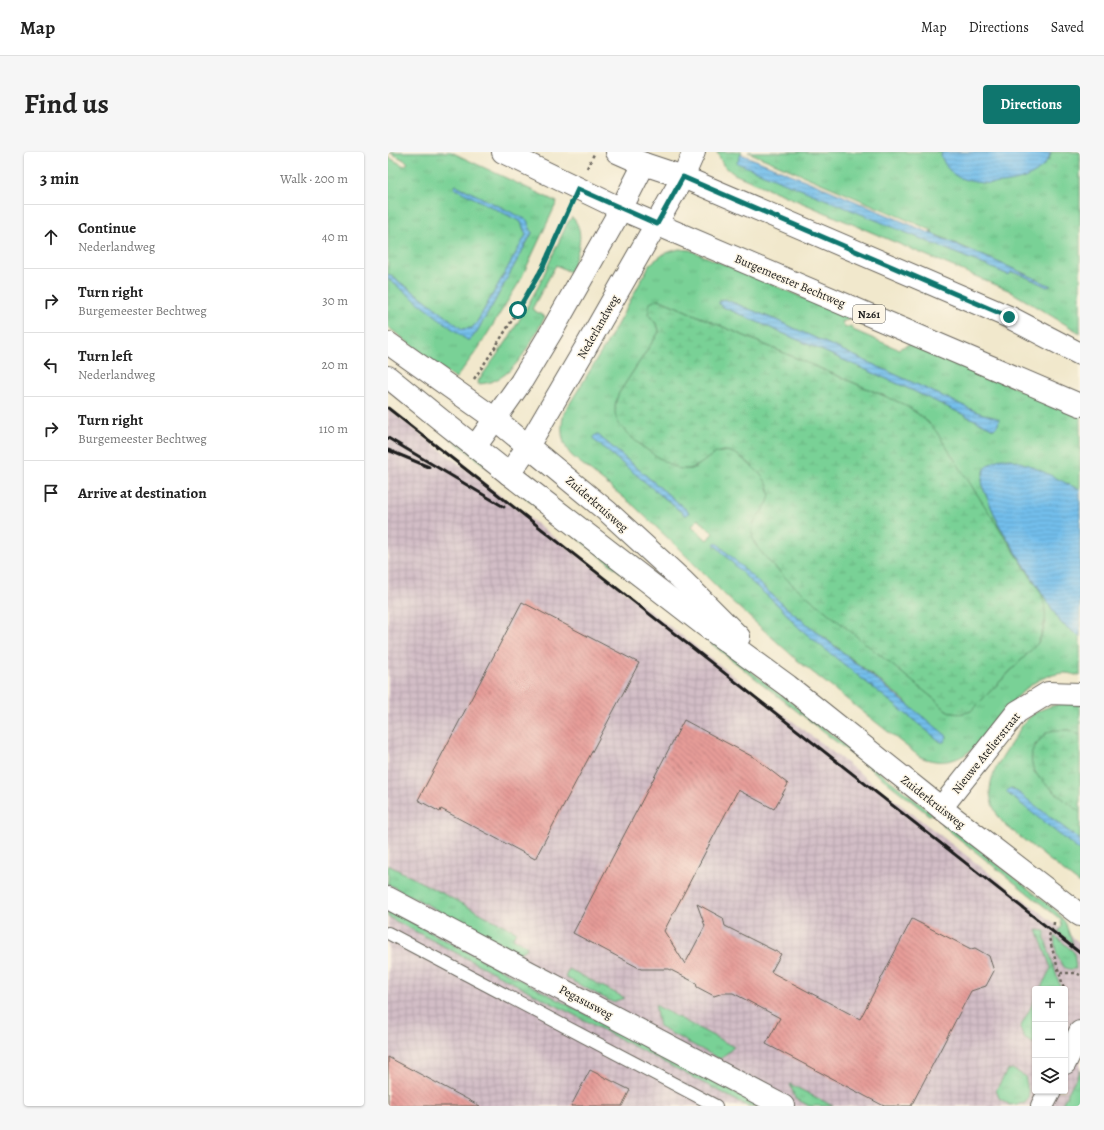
<!DOCTYPE html>
<meta charset="utf-8">
<style>
body{margin:0;font-family:Alegreya,serif;background:#f6f6f6;color:#222}
.controls{position:absolute;right:12px;bottom:12px;display:grid;overflow:hidden;border-radius:4px;box-shadow:0 1px 3px #0004}
.controls button{width:36px;height:36px;display:grid;place-items:center;padding:0;border:0;border-bottom:1px solid #e0e0e0;background:#fff;color:#222;font:20px sans-serif}
.stop{position:absolute;width:12px;height:12px;margin:-9px;border:3px solid #0f766e;border-radius:50%;background:#fff}
.stop.end{background:#0f766e;border-color:#fff;box-shadow:0 1px 4px #0008}
.list{margin:0;padding:0;list-style:none}
h2{display:flex;justify-content:space-between;align-items:center;height:52px;margin:0;padding:0 16px;font-size:17px}
h2 small{font-size:13px;font-weight:400;color:#767676}
.list li{display:grid;grid-template-columns:26px 1fr auto;gap:12px;align-items:center;box-sizing:border-box;height:64px;padding:0 16px;border-top:1px solid #e0e0e0}
.list b{display:block;font-size:15px;white-space:nowrap}
.list p{margin:0;font-size:13px;white-space:nowrap;color:#767676}
.list em{font-size:13px;font-style:normal;color:#767676}
.icon{flex:none;width:22px;height:22px;fill:none;stroke:currentColor;stroke-width:2;stroke-linecap:round;stroke-linejoin:round}
.map{position:relative;flex:none;width:692px;height:954px;overflow:hidden;border-radius:4px}
header{display:flex;align-items:center;gap:24px;box-sizing:border-box;height:56px;padding:0 20px;background:#fff;border-bottom:1px solid #e0e0e0}
header strong{font-size:19px}
nav{display:flex;gap:22px;margin-inline-start:auto;font-size:14px}
.intro{display:flex;align-items:center;justify-content:space-between;box-sizing:border-box;height:96px;padding:0 24px}
h1{margin:0;font-size:28px}
.button{padding:10px 18px;border-radius:4px;background:#0f766e;color:#fff;font-size:14px;font-weight:700}
main{display:flex;gap:24px;padding:0 24px}
aside{flex:1;background:#fff;border-radius:4px;box-shadow:0 1px 3px #0004}
.map>svg:first-child{display:block}
.industrial{fill:url(#industrial-grid);fill-rule:evenodd}
.grass{fill:url(#grass-tufts);stroke:#4a7659;fill-rule:evenodd}
.wetland{fill:url(#wetland-marsh);stroke:#4a7659}
.water{fill:url(#water-rules);stroke:#476d84}
.building{fill:url(#building-back-hatch)}
.lines{fill:none;stroke-linecap:round;stroke-linejoin:round}
.service-casing{stroke:#67635a;stroke-width:14}
.minor-casing{stroke:#67635a;stroke-width:24}
.tertiary-casing{stroke:#67635a;stroke-width:24}
.primary-casing{stroke:#67635a;stroke-width:24}
.path{stroke:#67635a;stroke-width:2.5;stroke-dasharray:3 3;stroke-linecap:butt}
.service{stroke:#fff;stroke-width:12}
.minor{stroke:#fff;stroke-width:22}
.tertiary{stroke:#fff;stroke-width:22}
.primary{stroke:#fff;stroke-width:22}
.rail{stroke:#1c1c1c;stroke-width:3}
.route{stroke:#0f766e;stroke-width:5}
.labels{text-anchor:middle;stroke-width:3;stroke-linejoin:round;paint-order:stroke}
.shield{fill:#fcf5e5;stroke:#5f5d58;stroke-width:1}
.shield-label{font-size:11px;font-weight:bold;fill:#1c1c1c}
.street-label{font-size:12px;fill:#1c1c1c;stroke:#fcf5e5}
</style>
<header>
<strong>Map</strong>
<nav><a>Map</a><a>Directions</a><a>Saved</a></nav>
</header>
<div class="intro"><h1>Find us</h1><a class="button">Directions</a></div>
<main>
<aside>
<h2>3 min<small>Walk · 200 m</small></h2>
<ul class="list">
<li><svg class="icon" aria-label="ahead" viewBox="0 0 24 24"><path d="M12 20V5M6 11l6-6 6 6"/></svg><div><b>Continue</b><p>Nederlandweg</p></div><em>40 m</em></li>
<li><svg class="icon" aria-label="right" viewBox="0 0 24 24"><path d="M7 20v-9h11M14 6l5 5-5 5"/></svg><div><b>Turn right</b><p>Burgemeester Bechtweg</p></div><em>30 m</em></li>
<li><svg class="icon" aria-label="left" viewBox="0 0 24 24"><path d="M17 20v-9H6M10 6l-5 5 5 5"/></svg><div><b>Turn left</b><p>Nederlandweg</p></div><em>20 m</em></li>
<li><svg class="icon" aria-label="right" viewBox="0 0 24 24"><path d="M7 20v-9h11M14 6l5 5-5 5"/></svg><div><b>Turn right</b><p>Burgemeester Bechtweg</p></div><em>110 m</em></li>
<li><svg class="icon" aria-label="arrive" viewBox="0 0 24 24"><path d="M6 21V4h12l-3 4 3 4H6"/></svg><div><b>Arrive at destination</b></div></li>
</ul>
</aside>
<div class="map">
<svg width="692" height="954" viewBox="0 0 692 954">
<defs>
<pattern id="industrial-grid" width="8" height="8" patternUnits="userSpaceOnUse"><rect width="8" height="8" fill="#d2bdc6"/><path d="M0 4h8M4 0v8" fill="none" stroke="#b4a2aa"/></pattern>
<pattern id="grass-tufts" width="24" height="20" patternUnits="userSpaceOnUse"><rect width="24" height="20" fill="#79d196"/><path d="M3 7l-1-3M5 7V3M7 7l1-3M15 17l-1-3M17 17v-4M19 17l1-3" fill="none" stroke="#68b381"/></pattern>
<pattern id="wetland-marsh" width="20" height="14" patternUnits="userSpaceOnUse"><rect width="20" height="14" fill="#79d196"/><path d="M1 5h8M5 5V1M11 12h8M15 12V8" fill="none" stroke="#68b381"/></pattern>
<pattern id="water-rules" width="6" height="5" patternUnits="userSpaceOnUse"><rect width="6" height="5" fill="#72beeb"/><path d="M0 2.5h6" fill="none" stroke="#62a3c9"/></pattern>
<pattern id="building-back-hatch" width="6" height="6" patternUnits="userSpaceOnUse"><rect width="6" height="6" fill="#e69c98"/><path d="M-1 5l2 2M0 0l6 6M5-1l2 2" fill="none" stroke="#ba7e7b"/></pattern>
</defs>
<rect width="100%" height="100%" fill="#fcf5e5"/>
<filter id="ink" filterUnits="userSpaceOnUse"><feTurbulence type="fractalNoise" baseFrequency=".025" numOctaves="2"/><feDisplacementMap in="SourceGraphic" scale="8" xChannelSelector="R" yChannelSelector="G"/><feConvolveMatrix kernelMatrix="1 2 1 2 8 2 1 2 1" color-interpolation-filters="sRGB"/></filter>
<filter id="wash" filterUnits="userSpaceOnUse"><feTurbulence type="fractalNoise" baseFrequency=".012" numOctaves="4" result="noise"/><feDisplacementMap in="SourceGraphic" scale="16" xChannelSelector="R" yChannelSelector="G"/><feGaussianBlur stdDeviation="0.9" result="paint"/><feColorMatrix in="noise" values="0 0 0 0 0 0 0 0 0 0 0 0 0 0 0 0 0 1.4 0 .05"/><feComposite in="paint" operator="in"/></filter>
<g filter="url(#wash)">
<rect width="100%" height="100%" fill="#f1e8cc"/>
<path class="industrial" d="M0,257l692,534v163h-692zM647,837h30v102h-30z"/>
<g class="grass">
<polygon points="1,0 63,0 169,50 132,129 90,197 68,226 61,222 0,175 0,127 82,188 88,181 103,156 144,81 138,68 68,33 133,70 138,83 89,170 84,176 74,177 36,147 0,122 0,5 16,14 20,11 18,9"/>
<path d="M329,0h25l-4,11 271,112 2,-3 9,2 27,13 3,-1 -20,-10 -101,-44 4,-1 -185,-79h194l-1,3c3,9 11,20 20,22l88,-17 2,-8h29v181l-72,-43 -274,-116 -11,-9z"/>
<path d="M184,65c15,15 5,38 -2,55l-14,-7 -24,44 13,8c-16,27 -31,66 -67,67v-3l29,-40 18,-31 14,-25 28,-61z"/>
<path d="M291,97l11,1 157,66 2,3 -7,3 3,6 6,-2 2,4 45,19 14,-6 168,73v74l-49,-23 -20,-8 -23,6 -3,4 -3,9 1,10 16,37 62,98 19,14v39c-5,-1 -10,-3 -15,-3 -4,0 -8,1 -12,2 -55,11 -67,108 -133,82l-123,-97 -71,-64 -53,-53 -39,-37 -62,-50c-11,-12 -12,-27 -8,-43l47,-77 39,-72 15,-11zM270,147l236,101 19,10 16,13 117,199 -5,15 -4,7 -66,67c-14,4 -22,4 -32,-8l-165,-136 -20,-24v-19l15,-22 1,-6 -2,-10 -4,-9 -11,-10 -15,-12 -9,-4 -15,2 -18,14 -5,2h-6l-10,-2 -35,-22 -25,-40 4,-12 40,-61c0,-8 -8,-12 -11,-19zM336,147l52,21 201,92 21,7 -4,10 -89,-42 -184,-81 -1,-6zM210,283l91,77 -3,4 -92,-76zM310,367l15,14 -6,7 -15,-14zM372,432l29,26 115,90 37,42 -143,-115z"/>
<polygon points="54,276 545,662 541,663 53,279"/>
<path d="M675,551l17,1v31l-11,-5 -22,2 -13,14v26l16,16 30,24v28l-61,-47 -8,-5 -4,4 73,59v33l-75,-59c-27,-31 -13,-54 7,-83 5,-8 10,-18 18,-25 9,-8 21,-11 33,-14z"/>
<polygon points="554,668 667,758 677,770 685,792 670,780 674,774 672,767 554,673"/>
<polygon points="0,713 113,772 128,779 125,786 138,793 139,797 131,801 0,732"/>
<polygon points="0,758 372,954 359,954 0,765"/>
<polygon points="649,778 657,779 657,787 673,837 652,837 663,816"/>
<path d="M667,784l19,16 2,17c-4,0 -7,1 -10,-1 -8,-3 -13,-24 -11,-32z"/>
<polygon points="181,817 237,846 224,850 177,825"/>
<polygon points="647,847 647,892 637,887 632,876"/>
<polygon points="267,853 344,894 346,895 332,907 271,875"/>
<polygon points="624,917 637,924 641,943 637,951 622,953 611,946 608,938 619,919"/>
<polygon points="692,918 692,944 687,954 673,954"/>
<polygon points="402,932 445,954 421,954 407,946"/>
</g>
<g class="wetland">
<path d="M270,147l245,105 18,12 15,15 104,160c8,18 7,35 -3,53l-66,67c-13,5 -23,3 -32,-8l-147,-119c-10,-10 -36,-33 -39,-46 -8,-27 38,-33 4,-67 -6,-6 -15,-15 -24,-18 -19,-9 -29,15 -46,16 -4,0 -9,0 -12,-2 -13,-5 -52,-33 -57,-45 -5,-9 -3,-20 1,-29l40,-61c0,-13 -15,-12 -9,-29z"/>
<path d="M665,578h16l11,5v77c-10,-8 -42,-32 -46,-42 -4,-9 -4,-19 3,-26 4,-6 8,-11 16,-14z"/>
</g>
<g class="water">
<path d="M554,0h109c-9,34 -67,37 -93,25 -8,-4 -15,-14 -17,-22z"/>
<polygon points="353,2 439,37 642,124 663,134 659,135 632,122 623,120 621,123 349,11"/>
<polygon points="68,33 139,68 144,81 103,156 88,181 82,188 79,188 0,127 0,122 36,147 74,177 84,176 89,170 138,83 133,70 66,36"/>
<polygon points="336,147 388,168 589,260 611,267 610,273 606,277 517,235 333,154 331,152 331,150"/>
<polygon points="207,283 210,283 301,360 298,364 206,288 205,285"/>
<path d="M613,306c20,0 60,23 79,32v147l-19,-14 -62,-98 -16,-37 -1,-10 3,-9 3,-4z"/>
<polygon points="328,390 372,432 401,458 559,584 556,590 553,590 438,498 410,475 393,456 361,428 327,393 326,392"/>
<polygon points="622,636 631,641 692,688 692,699 618,640"/>
</g>
<g id="blocks">
<g class="building">
<polygon points="134,450 251,511 147,707 53,657 52,660 30,648"/>
<polygon points="296,568 367,606 400,632 386,657 350,638 276,779 297,812 317,774 309,752 335,766 337,774 393,802 383,820 472,867 524,767 583,797 587,796 601,804 606,819 598,834 583,839 523,954 496,954 378,892 392,866 345,841 335,841 326,844 309,835 308,831 281,817 253,817 185,781"/>
<polygon points="0,905 92,954 0,954"/>
<polygon points="202,918 242,938 234,954 183,954"/>
</g>
</g>
</g>
<g filter="url(#ink)">
<use href="#blocks" fill-opacity="0" stroke="#67635a" stroke-width="1"/>
<g class="lines">
<defs>
<polyline id="service" points="0,781 328,954"/>
<g id="minor">
<polyline points="295,25 306,0"/>
<polyline points="553,656 629,560 660,541 692,542"/>
<polyline points="0,746 395,954"/>
</g>
<g id="tertiary">
<polyline points="0,191 107,267 220,360 294,428 351,485"/>
<polyline points="0,225 53,268 121,322 315,472 400,534 553,656 692,763"/>
<polyline points="87,295 133,230 165,177 233,57 256,12"/>
<polyline points="121,322 140,294 198,195 295,25"/>
<polyline points="677,911 692,880"/>
<polyline points="654,954 662,939"/>
</g>
<g id="primary">
<polyline points="115,0 233,57 692,253"/>
<polyline points="229,0 256,12 295,25 621,165 692,202"/>
</g>
</defs>
<use href="#service" class="service-casing"/>
<use href="#minor" class="minor-casing"/>
<use href="#tertiary" class="tertiary-casing"/>
<use href="#primary" class="primary-casing"/>
<g class="path">
<polyline points="199,16 207,0"/>
<path d="M86,227c37,-54 70,-110 95,-170"/>
<path d="M666,770c0,6 -5,10 -5,16l15,51"/>
<polyline points="672,821 688,821 692,823"/>
<polyline points="677,844 677,846"/>
</g>
<use href="#service" class="service"/>
<use href="#minor" class="minor"/>
<use href="#tertiary" class="tertiary"/>
<use href="#primary" class="primary"/>
<g class="rail">
<polyline points="0,256 692,801"/>
<polyline points="0,286 116,355"/>
<polyline points="0,298 41,315"/>
</g>
</g>
</g>
<g class="lines" filter="url(#ink)">
<polyline class="route" points="130,158 154,117 190,37 269,72 295,25 621,165"/>
</g>
<g class="labels">
<rect class="shield" x="465" y="153" width="32" height="18" rx="3"/>
<g class="shield-label">
<text x="481" y="166">N261</text>
</g>
<g class="street-label">
<text transform="translate(402 129) rotate(23)" y="4">Burgemeester Bechtweg</text>
<text transform="translate(210 175) rotate(-60)" y="4">Nederlandweg</text>
<text transform="translate(209 352) rotate(41)" y="4">Zuiderkruisweg</text>
<text transform="translate(598 601) rotate(-51)" y="4">Nieuwe Atelierstraat</text>
<text transform="translate(545 650) rotate(38)" y="4">Zuiderkruisweg</text>
<text transform="translate(198 850) rotate(28)" y="4">Pegasusweg</text>
</g>
</g>
</svg>
<div class="controls">
<button>+</button>
<button>−</button>
<button><svg class="icon" aria-label="layers" viewBox="0 0 24 24"><path d="M12 4l9 5-9 5-9-5zM3 14l9 5 9-5"/></svg></button>
</div>
<div class="stop" style="left:130px;top:158px"></div>
<div class="stop end" style="left:621px;top:165px"></div>
</div>
</main>
